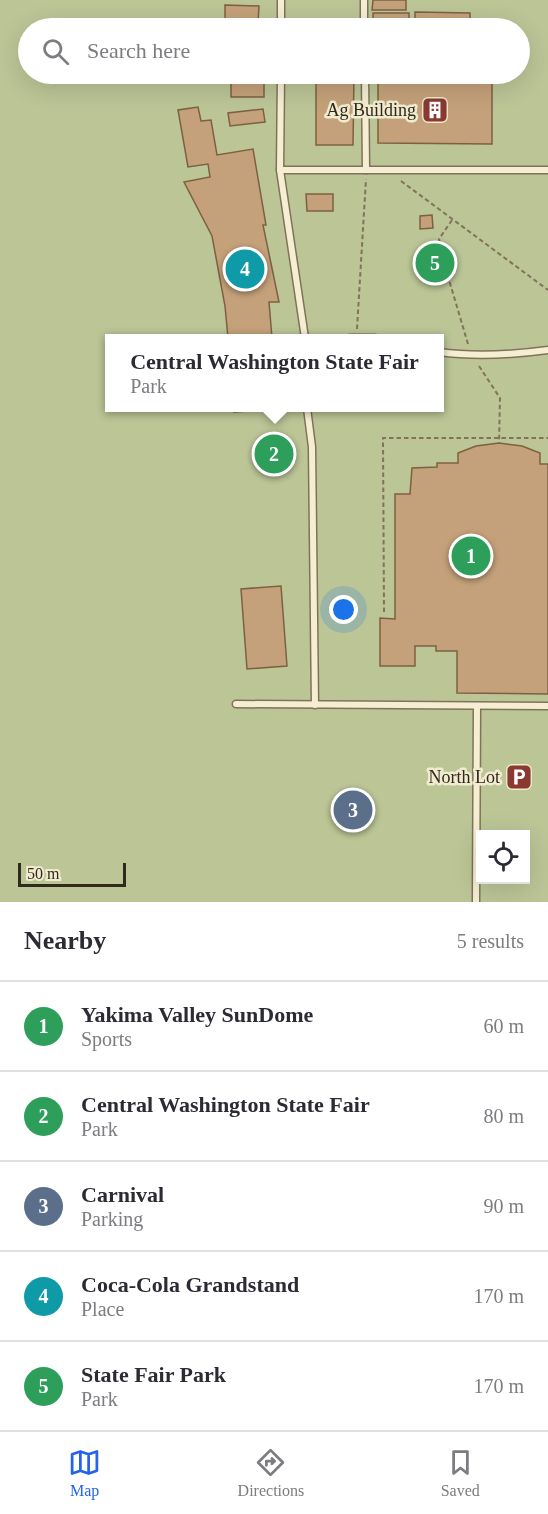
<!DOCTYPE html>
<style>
body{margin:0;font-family:Georgia,serif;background:#f7f7f7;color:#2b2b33}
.controls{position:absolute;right:18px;bottom:18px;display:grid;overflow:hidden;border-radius:0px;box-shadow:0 6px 24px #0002}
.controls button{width:54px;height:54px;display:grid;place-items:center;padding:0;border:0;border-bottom:2px solid #e1e1e2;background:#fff;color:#2b2b33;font:30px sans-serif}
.scale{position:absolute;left:18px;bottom:15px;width:108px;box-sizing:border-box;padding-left:6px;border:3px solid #31291d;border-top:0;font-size:16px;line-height:21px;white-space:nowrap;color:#31291d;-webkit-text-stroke:4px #f1ebcf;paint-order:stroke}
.you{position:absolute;left:344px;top:610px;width:21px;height:21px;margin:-15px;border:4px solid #fff;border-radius:50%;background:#1a73e8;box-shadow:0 0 0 9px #1a73e833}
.badge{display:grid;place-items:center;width:39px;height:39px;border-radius:50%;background:#2563eb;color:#fff;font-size:20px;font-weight:700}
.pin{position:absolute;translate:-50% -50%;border:3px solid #fff;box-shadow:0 2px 6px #0006}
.popup{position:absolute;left:105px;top:334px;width:339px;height:78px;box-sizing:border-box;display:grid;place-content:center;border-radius:0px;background:#fff;filter:drop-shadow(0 2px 4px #0005);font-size:20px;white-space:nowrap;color:#7c7c81}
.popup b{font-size:22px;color:#2b2b33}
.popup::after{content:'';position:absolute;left:50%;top:100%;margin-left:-12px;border:12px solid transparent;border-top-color:#fff}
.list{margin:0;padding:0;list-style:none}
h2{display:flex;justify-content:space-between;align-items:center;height:78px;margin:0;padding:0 24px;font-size:26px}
h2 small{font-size:20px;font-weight:400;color:#7c7c81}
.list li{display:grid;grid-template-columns:39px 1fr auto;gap:18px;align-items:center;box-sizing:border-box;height:90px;padding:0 24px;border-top:2px solid #e1e1e2}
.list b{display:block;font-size:22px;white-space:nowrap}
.list p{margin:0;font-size:20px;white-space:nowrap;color:#7c7c81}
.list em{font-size:20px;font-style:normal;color:#7c7c81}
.icon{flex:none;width:33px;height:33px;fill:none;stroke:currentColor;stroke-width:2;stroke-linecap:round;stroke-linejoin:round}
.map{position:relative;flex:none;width:548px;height:902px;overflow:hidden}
.search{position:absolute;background:#fff;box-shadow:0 6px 24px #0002;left:18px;right:18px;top:18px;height:66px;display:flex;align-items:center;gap:15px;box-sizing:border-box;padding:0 21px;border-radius:33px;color:#7c7c81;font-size:22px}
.sheet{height:528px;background:#fff}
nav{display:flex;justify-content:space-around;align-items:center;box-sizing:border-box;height:84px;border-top:2px solid #e1e1e2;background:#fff;font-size:16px;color:#7c7c81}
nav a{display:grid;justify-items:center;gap:3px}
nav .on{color:#2563eb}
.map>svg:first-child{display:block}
.green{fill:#bbc596;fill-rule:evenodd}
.building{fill:#c4a17a;stroke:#7d6042;stroke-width:1.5}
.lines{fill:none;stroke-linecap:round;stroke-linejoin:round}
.lane-casing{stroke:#80735a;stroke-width:9}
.path{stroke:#80735a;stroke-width:2;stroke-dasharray:4.5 3;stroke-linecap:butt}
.lane{stroke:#f5eed3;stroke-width:6}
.labels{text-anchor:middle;stroke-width:5;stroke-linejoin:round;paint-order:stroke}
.poi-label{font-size:18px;fill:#31291d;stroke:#f1ebcf;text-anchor:end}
</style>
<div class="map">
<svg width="548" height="902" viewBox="0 0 548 902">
<rect width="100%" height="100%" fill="#e9e1c1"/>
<path class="green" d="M0,0h548v902h-548zM28,28h492v46h-492zM109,338h330v70h-330zM480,834h46v46h-46z"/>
<g class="building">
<polygon points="373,0 406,0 406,10 372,10"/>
<polygon points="225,5 259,6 258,23 225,23"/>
<polygon points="415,12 470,13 470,28 415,28"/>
<rect x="373" y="13" width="36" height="15"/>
<rect x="231" y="74" width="33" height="23"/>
<polygon points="316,74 354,74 353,145 316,145"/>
<polygon points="378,74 484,74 484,76 492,76 492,144 378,143"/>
<polygon points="198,107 201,121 211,120 217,155 253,149 266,225 263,225 279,302 269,302 272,338 228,338 225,306 212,236 184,182 210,177 208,164 188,167 178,110"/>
<polygon points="263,109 265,122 230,126 228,113"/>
<polygon points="306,194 333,194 333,211 307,211"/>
<polygon points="432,215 433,228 420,229 420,216"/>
<polygon points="234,408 278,408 279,409 234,412"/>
<polygon points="499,443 522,446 540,453 540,464 548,464 548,694 457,693 457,651 436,651 436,646 415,646 415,666 380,666 380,618 395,619 395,494 410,494 412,468 437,467 437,463 458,463 458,453 476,446"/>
<polygon points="281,586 287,666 247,669 241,589"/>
</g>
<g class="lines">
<defs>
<g id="lane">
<polyline points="364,0 364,28"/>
<polyline points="281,28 281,0"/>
<polyline points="281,74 280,170 305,338"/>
<polyline points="365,74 366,170"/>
<polyline points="280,170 548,170"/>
<polyline points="350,338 375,338"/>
<path d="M439,352c37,5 72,3 109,-2"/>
<polyline points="307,408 312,447 315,705"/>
<polyline points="236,704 548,706"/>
<polyline points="476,902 477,706"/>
</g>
</defs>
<use href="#lane" class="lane-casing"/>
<g class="path">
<polyline points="401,181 548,290"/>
<polyline points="452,220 439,239 444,263 468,344"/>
<polyline points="357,329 366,179"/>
<polyline points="479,366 500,398 499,443"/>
<polyline points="384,612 383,438 548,438"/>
</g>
<use href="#lane" class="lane"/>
</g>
<defs>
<symbol id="building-square" viewBox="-11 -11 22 22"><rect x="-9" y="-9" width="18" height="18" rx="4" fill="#893930" stroke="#f1ebcf"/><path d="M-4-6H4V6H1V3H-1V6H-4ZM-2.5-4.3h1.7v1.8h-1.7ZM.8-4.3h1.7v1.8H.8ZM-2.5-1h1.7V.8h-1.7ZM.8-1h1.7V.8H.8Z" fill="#fff"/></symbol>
<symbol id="parking-square" viewBox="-11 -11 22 22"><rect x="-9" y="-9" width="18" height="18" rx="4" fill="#893930" stroke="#f1ebcf"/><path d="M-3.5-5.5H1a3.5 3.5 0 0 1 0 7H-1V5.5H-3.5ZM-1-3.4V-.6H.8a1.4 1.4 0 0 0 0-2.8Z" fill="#fff"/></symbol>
</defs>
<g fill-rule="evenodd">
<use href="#building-square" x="420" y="95" width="30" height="30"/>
<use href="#parking-square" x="504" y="762" width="30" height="30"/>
</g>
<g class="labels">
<g class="poi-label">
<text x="416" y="116">Ag Building</text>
<text x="500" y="783">North Lot</text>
</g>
</g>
</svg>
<div class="controls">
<button><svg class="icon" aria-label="locate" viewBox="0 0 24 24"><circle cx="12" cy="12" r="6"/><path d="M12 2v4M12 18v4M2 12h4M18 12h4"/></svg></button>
</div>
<div class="scale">50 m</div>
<div class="you"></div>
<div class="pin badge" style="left:471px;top:556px;background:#2e9e5b">1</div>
<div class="pin badge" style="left:274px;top:454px;background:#2e9e5b">2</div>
<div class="popup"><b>Central Washington State Fair</b>Park</div>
<div class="pin badge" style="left:353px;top:810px;background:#5c6f8a">3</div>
<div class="pin badge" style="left:245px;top:269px;background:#0f9aa8">4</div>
<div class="pin badge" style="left:435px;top:263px;background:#2e9e5b">5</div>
<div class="search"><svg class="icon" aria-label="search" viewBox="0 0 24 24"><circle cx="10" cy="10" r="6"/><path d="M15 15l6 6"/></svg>Search here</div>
</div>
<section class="sheet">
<h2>Nearby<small>5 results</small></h2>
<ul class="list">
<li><span class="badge" style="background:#2e9e5b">1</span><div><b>Yakima Valley SunDome</b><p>Sports</p></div><em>60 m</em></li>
<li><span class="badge" style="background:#2e9e5b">2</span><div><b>Central Washington State Fair</b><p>Park</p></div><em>80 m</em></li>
<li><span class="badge" style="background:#5c6f8a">3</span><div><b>Carnival</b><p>Parking</p></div><em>90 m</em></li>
<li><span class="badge" style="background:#0f9aa8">4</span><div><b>Coca-Cola Grandstand</b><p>Place</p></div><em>170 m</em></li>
<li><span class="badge" style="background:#2e9e5b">5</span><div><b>State Fair Park</b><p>Park</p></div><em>170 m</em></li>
</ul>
</section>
<nav>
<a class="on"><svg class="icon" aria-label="map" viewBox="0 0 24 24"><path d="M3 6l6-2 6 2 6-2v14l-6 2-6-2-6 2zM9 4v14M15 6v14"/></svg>Map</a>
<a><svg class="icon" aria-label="directions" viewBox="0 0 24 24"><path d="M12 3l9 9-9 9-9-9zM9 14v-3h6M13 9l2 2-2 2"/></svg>Directions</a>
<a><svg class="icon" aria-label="saved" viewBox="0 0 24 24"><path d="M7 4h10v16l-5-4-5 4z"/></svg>Saved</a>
</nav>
